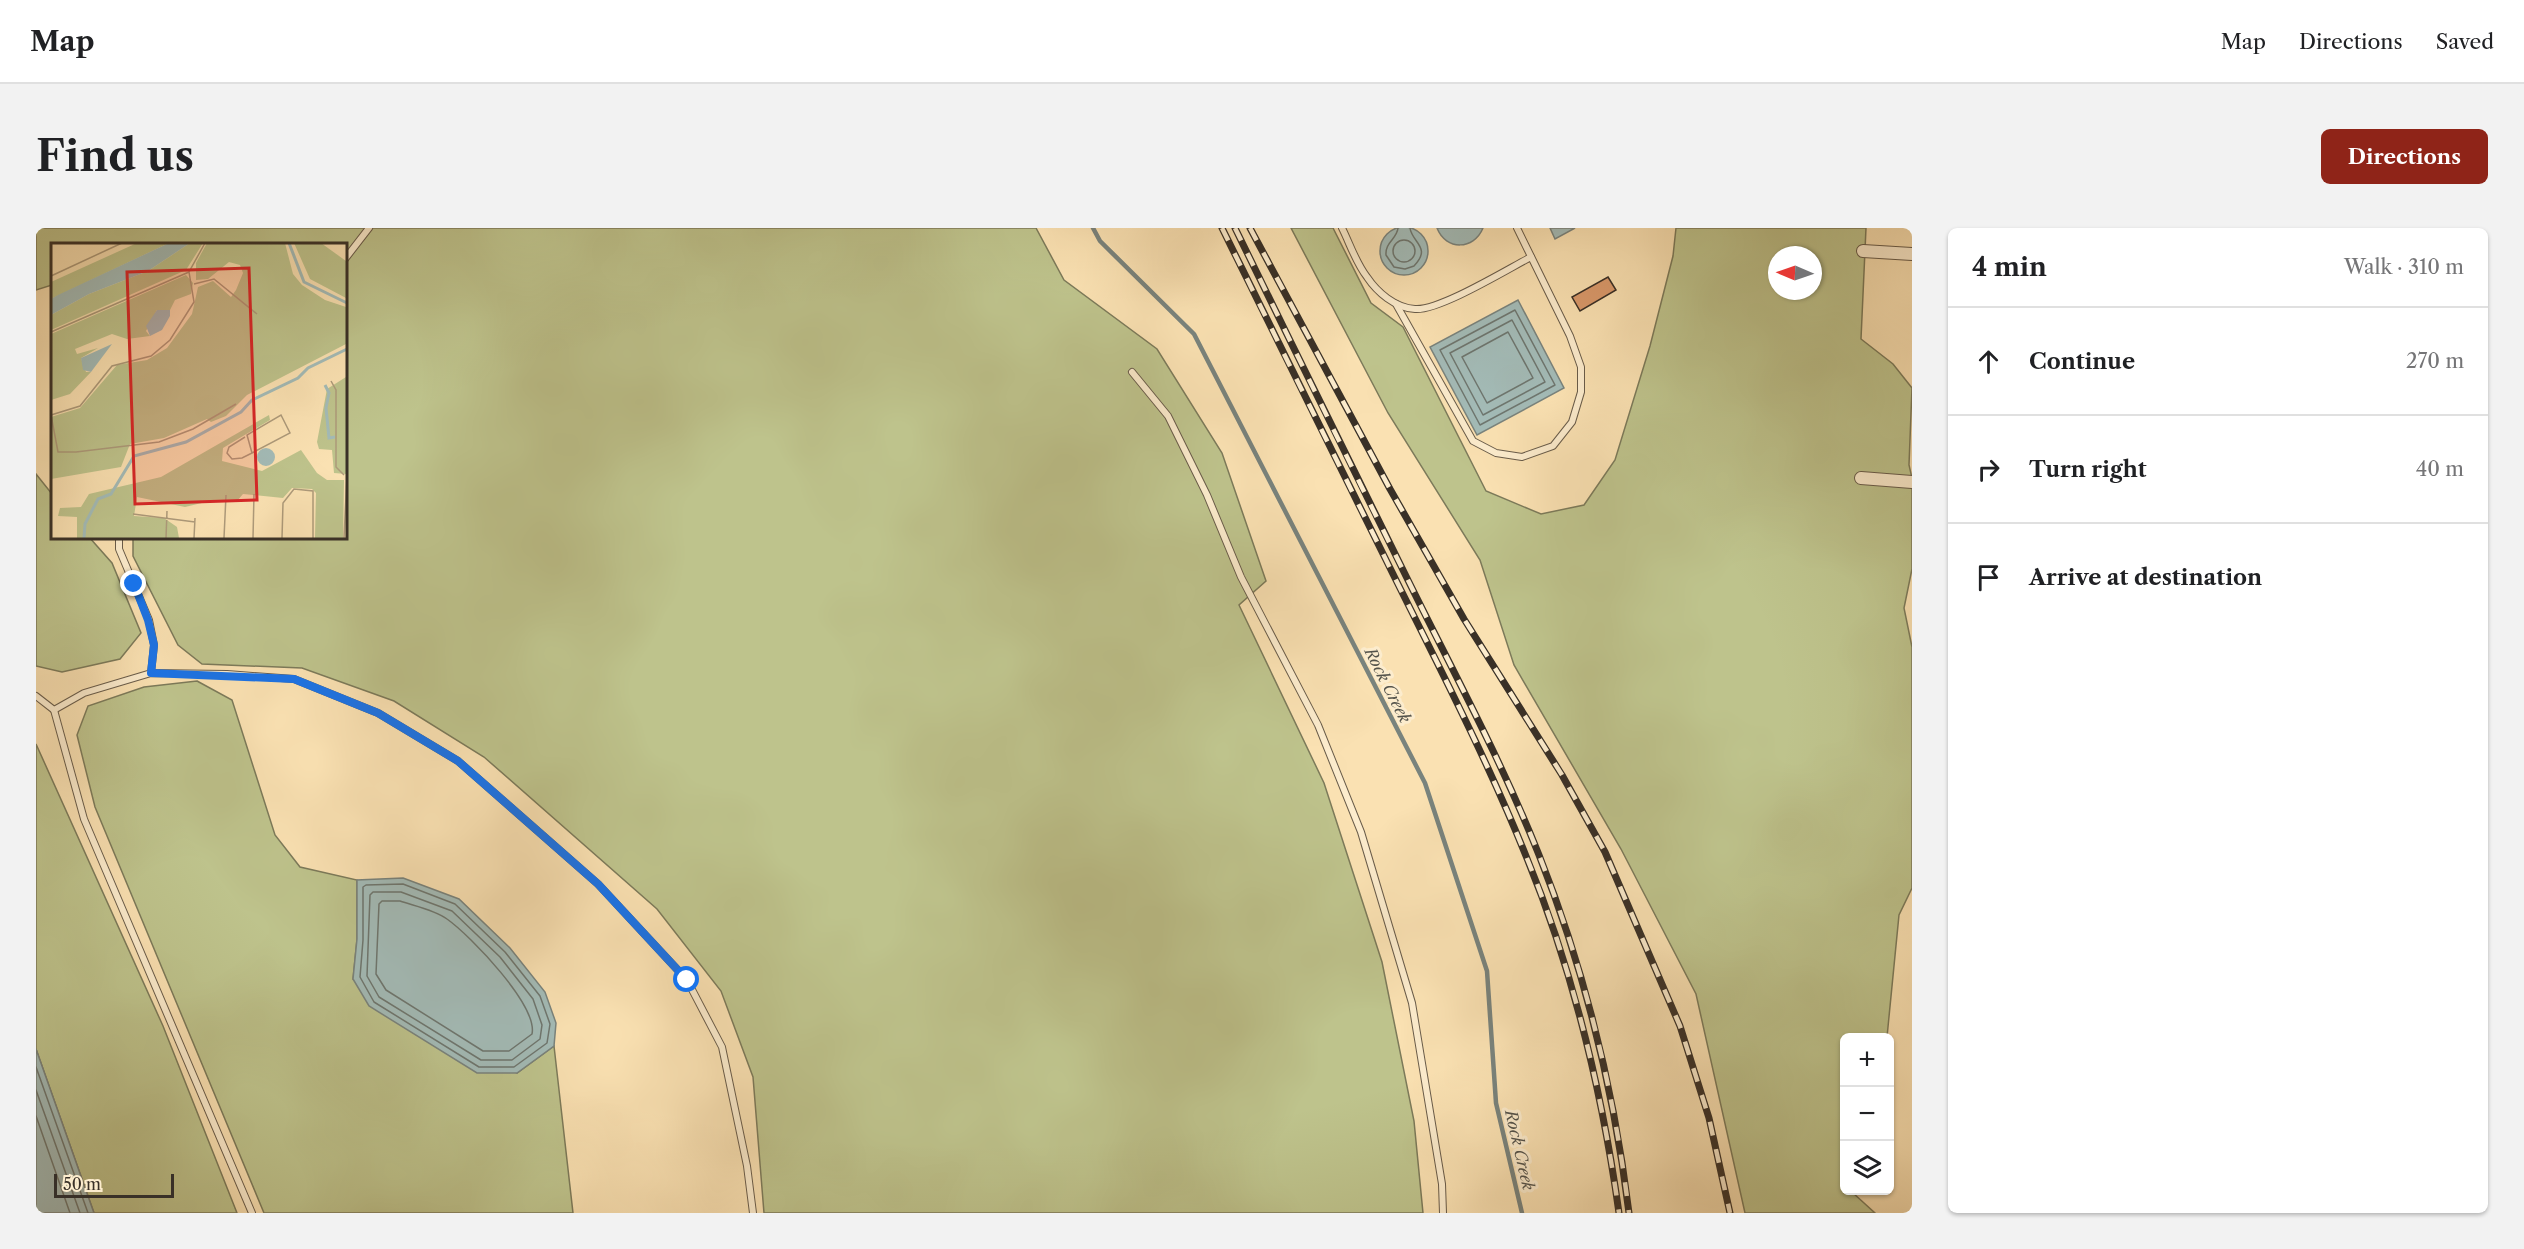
<!DOCTYPE html>
<meta charset="utf-8">
<style>
body{margin:0;font-family:"Libre Caslon Text",serif;background:#f2f2f2;color:#202124}
.controls{position:absolute;right:18px;bottom:18px;display:grid;overflow:hidden;border-radius:9px;box-shadow:0 2px 4px #0004}
.controls button{width:54px;height:54px;display:grid;place-items:center;padding:0;border:0;border-bottom:2px solid #e0e0e0;background:#fff;color:#202124;font:30px sans-serif}
.compass{position:absolute;left:1732px;top:18px;width:54px;height:54px;border-radius:50%;background:#fff;box-shadow:0 2px 4px #0004;rotate:272deg}
.scale{position:absolute;left:18px;bottom:15px;width:120px;box-sizing:border-box;padding-left:6px;border:3px solid #393027;border-top:0;font-size:16px;line-height:21px;white-space:nowrap;color:#393027;-webkit-text-stroke:4px #fceccd;paint-order:stroke}
.stop{position:absolute;width:18px;height:18px;margin:-14px;border:4px solid #1a73e8;border-radius:50%;background:#fff}
.stop.end{background:#1a73e8;border-color:#fff;box-shadow:0 2px 6px #0008}
.list{margin:0;padding:0;list-style:none}
h2{display:flex;justify-content:space-between;align-items:center;height:78px;margin:0;padding:0 24px;font-size:26px}
h2 small{font-size:20px;font-weight:400;color:#757577}
.list li{display:grid;grid-template-columns:39px 1fr auto;gap:18px;align-items:center;box-sizing:border-box;height:108px;padding:0 24px;border-top:2px solid #e0e0e0}
.list b{display:block;font-size:22px;white-space:nowrap}
.list em{font-size:20px;font-style:normal;color:#757577}
.icon{flex:none;width:33px;height:33px;fill:none;stroke:currentColor;stroke-width:2;stroke-linecap:round;stroke-linejoin:round}
.map{position:relative;flex:none;width:1876px;height:985px;overflow:hidden;border-radius:9px}
header{display:flex;align-items:center;gap:36px;box-sizing:border-box;height:84px;padding:0 30px;background:#fff;border-bottom:2px solid #e0e0e0}
header strong{font-size:28px}
nav{display:flex;gap:33px;margin-inline-start:auto;font-size:21px}
.intro{display:flex;align-items:center;justify-content:space-between;box-sizing:border-box;height:144px;padding:0 36px}
h1{margin:0;font-size:42px}
.button{padding:15px 27px;border-radius:9px;background:#8f2418;color:#fff;font-size:21px;font-weight:700}
main{display:flex;gap:36px;padding:0 36px}
aside{flex:1;background:#fff;border-radius:9px;box-shadow:0 2px 4px #0004}
.map>svg:first-child{display:block}
.green{fill:#bec38c;stroke:#7c7a5a;stroke-width:1.5;fill-rule:evenodd}
.water{fill:#a3bbb7;stroke:#79837d;stroke-width:1.5}
.lines{fill:none;stroke-linecap:round;stroke-linejoin:round}
.shore{stroke:#6e766f;stroke-width:1.5}
.stream{stroke:#79837d;stroke-width:4.5}
.building{fill:#d9996b;stroke:#393027;stroke-width:1.5}
.service-casing{stroke:#695c4a;stroke-width:8}
.minor-casing{stroke:#695c4a;stroke-width:14}
.service{stroke:#fceccd;stroke-width:6}
.minor{stroke:#fceccd;stroke-width:12}
.rail-casing{stroke:#393027;stroke-width:7}
.rail{stroke:#fceccd;stroke-width:4.5;stroke-dasharray:14;stroke-linecap:butt}
.route{stroke:#1a73e8;stroke-width:8}
.labels{text-anchor:middle;stroke-width:6;stroke-linejoin:round;paint-order:stroke}
.water-label{font-size:16px;font-style:italic;fill:#54534b;stroke:#fceccd}
.inset-river{fill:none;stroke:#a3bbb7;stroke-width:3}
.inset-road{fill:none;stroke:#ad9a7a;stroke-width:1.5}
.view{fill:#d62828;fill-opacity:0.15;stroke:#d62828;stroke-width:3}
.inset-edge{fill:none;stroke:#393027;stroke-width:3}
</style>
<header>
<strong>Map</strong>
<nav><a>Map</a><a>Directions</a><a>Saved</a></nav>
</header>
<div class="intro"><h1>Find us</h1><a class="button">Directions</a></div>
<main>
<div class="map">
<svg width="1876" height="985" viewBox="0 0 1876 985">
<rect width="100%" height="100%" fill="#fae1b2"/>
<filter id="stains"><feTurbulence type="fractalNoise" baseFrequency=".00333" numOctaves="4"/><feColorMatrix values="0 0 0 0 .2 0 0 0 0 .09 0 0 0 0 .02 0 0 0 .5 -.17"/></filter>
<radialGradient id="worn" r=".72"><stop offset=".6" stop-color="#630" stop-opacity="0"/><stop offset="1" stop-color="#630" stop-opacity=".3"/></radialGradient>
<g class="green">
<polygon points="0,0 1000,0 1028,52 1121,121 1186,225 1230,353 1203,377 1288,555 1346,734 1378,893 1387,985 728,985 717,849 685,763 621,681 448,529 358,473 266,440 166,436 142,417 97,328 97,309 309,309 309,16 16,16 16,57 0,62"/>
<path d="M1255,0h42l38,75 32,24 83,164 55,23 43,-9 31,-45 35,-114 23,-90 3,-28h190l-5,111 32,25 19,24 -3,77 3,13v91l-8,39 8,39v241l-13,27 -12,122 -43,1v152l9,1v2l22,20h-130l-49,-219 -75,-145 -107,-184 -34,-105 -92,-147zM1741,27h36v36h-36z"/>
<polygon points="0,246 16,266 16,309 53,309 76,335 105,405 84,431 26,444 0,438"/>
<polygon points="161,453 196,472 239,607 264,639 321,652 321,711 317,751 481,845 518,818 537,985 228,985 59,579 41,507 52,478 108,459"/>
<polygon points="0,516 127,798 201,985 58,985 0,821"/>
</g>
<g class="water">
<circle cx="1368" cy="23" r="24"/>
<path d="M1401,0h46c-9,22 -37,23 -46,0z"/>
<polygon points="1514,0 1539,0 1519,11"/>
<polygon points="1482,72 1528,160 1441,207 1394,119"/>
<polygon points="367,650 423,671 474,720 509,764 520,795 518,818 481,845 441,845 333,778 317,751 321,711 321,652"/>
<polygon points="0,821 53,971 58,985 0,985"/>
</g>
<g class="lines">
<g class="shore">
<path d="M1362,0c-1,11 -13,14 -12,27l8,12 11,2 9,-3c18,-19 -2,-23 -4,-38"/>
<circle cx="1368" cy="23" r="11"/>
<polygon points="1479,82 1519,157 1444,197 1404,122"/>
<polygon points="1476,92 1509,154 1447,187 1414,125"/>
<polygon points="1472,104 1497,150 1451,175 1426,129"/>
<polygon points="367,656 419,676 469,724 504,768 514,796 511,815 478,839 443,839 338,774 324,749 327,712 327,659 330,657"/>
<polygon points="337,664 365,664 416,683 464,729 497,771 506,797 504,811 476,832 445,832 343,769 331,748 334,667"/>
<path d="M364,673c15,5 35,9 47,18 24,17 91,87 85,115l-23,17h-26l-97,-61 -10,-16 3,-70 3,-3z"/>
<polyline points="0,839 52,985"/>
<polyline points="0,862 44,985"/>
<polyline points="0,888 34,985"/>
</g>
<polyline class="stream" points="1057,0 1064,13 1158,106 1389,555 1451,743 1460,875 1486,985"/>
</g>
<polygon class="building" points="1572,49 1580,62 1544,83 1536,69"/>
<g class="lines">
<defs>
<g id="service">
<path d="M1306,0c8,16 14,35 25,49 10,15 28,31 48,32 24,2 91,-39 116,-52"/>
<polyline points="309,31 333,0"/>
<polyline points="1360,76 1437,213 1460,225 1486,229 1517,218 1536,194 1545,164 1545,139 1534,108 1481,0"/>
<polyline points="1096,144 1132,188 1171,267 1205,349 1282,497 1325,604 1376,775 1406,956 1407,985"/>
<polyline points="83,309 83,321 113,392 118,417 115,445"/>
<polyline points="0,468 18,482 48,465 115,445 191,446 258,451 342,485 422,533 562,656 651,752 686,819 711,938 717,985"/>
<polyline points="18,482 48,591 216,985"/>
</g>
<g id="minor">
<polyline points="1827,23 1876,26"/>
<polyline points="1825,250 1876,254"/>
</g>
</defs>
<use href="#service" class="service-casing"/>
<use href="#minor" class="minor-casing"/>
<use href="#service" class="service"/>
<use href="#minor" class="minor"/>
<defs>
<g id="rail">
<path d="M1186,0c57,116 114,231 171,346 46,93 94,185 133,282 47,114 76,235 93,357"/>
<path d="M1199,0c56,114 111,228 168,342 46,94 97,187 136,285 46,116 75,235 90,358"/>
<polyline points="1214,0 1354,261 1428,391 1526,547 1569,624 1644,798 1673,890 1694,985"/>
</g>
</defs>
<use href="#rail" class="rail-casing"/>
<use href="#rail" class="rail"/>
</g>
<g class="lines">
<polyline class="route" points="98,356 112,392 118,417 115,445 258,451 342,485 422,533 562,656 651,752"/>
</g>
<g class="labels">
<g class="water-label">
<text transform="translate(1352 457) rotate(63)" y="6">Rock Creek</text>
<text transform="translate(1484 922) rotate(77)" y="6">Rock Creek</text>
</g>
</g>
<g transform="translate(15 15)">
<rect width="296" height="296" fill="#fae1b2"/>
<path d="M86,0h32l-118,56v-17zM139,0h13l-17,27 -135,60v-15l38,-21 59,-23zM156,0h78l8,31 9,11 23,15 21,7v37l-99,51 -21,21 -15,6 -4,-3 -43,19 -34,6 -9,23 -70,12v-62l29,-9 37,-43 30,-5 20,-12 25,-34 6,-27 15,-6 18,16 5,-7 7,-17 -3,-8 -11,-3 -21,17 -12,1v-17zM243,0h27l25,18v37l-36,-19zM135,32l7,8 -2,11 -16,6 -5,10h-13l-11,21 4,5 -23,3 -15,-5 -37,15 2,5 21,-6 -17,10 5,14h5l-21,22 -19,6v-66zM295,134v97l-12,-1 -2,-23 -13,-1 -2,-7 10,-53zM218,172l1,5 -47,28 -1,13 40,10 39,-21 16,23 10,7h17l-1,58h-28l1,-45 -4,-4 -20,-1 -9,10 -40,-4 -6,7h-27l-25,6 -48,-10 -3,19 30,2 13,9 2,11h-102v-21l-19,-1 2,-8 21,-1 8,-13 72,-17z" fill="#bec38c"/>
<path d="M118,0h21l-42,28 -59,23 -38,21v-16l7,-4zM106,67h13v6l-8,14 -12,6 -4,-10zM61,101l-21,28 -8,-2 -2,-12zM206 214a9 9 0 1 1 18 0a9 9 0 1 1-18 0Z" fill="#a3bbb7"/>
<path class="inset-river" d="M238,0l15,39 43,21M274,142l4,8 -3,15 3,30 6,-1M33,295l1,-14 13,-25 13,-5 23,-38 52,-14 55,-30 11,-12 46,-22 10,-10 39,-19"/>
<path class="inset-road" d="M0,33l71,-33M143,41l20,-5 43,35M0,89l138,-60M280,138l5,9v77l8,8M0,172l29,-9 32,-40 39,-10 19,-16 24,-38 -5,-30 16,-29M0,172l7,37h18l83,-10 34,-13 43,-25M194,194l-16,10 -2,6 5,6 10,-1 10,-5 38,-20 -9,-18 -34,20 5,18M82,271l62,8M115,295l1,-27M143,295l1,-20M173,295l2,-43M202,295l1,-44M231,295l1,-35 11,-14 19,2v47M293,295l3,-62"/>
<path class="view" d="M198,25l8,232 -122,4 -8,-232z"/>
<rect width="296" height="296" class="inset-edge"/>
</g>
<rect width="100%" height="100%" filter="url(#stains)"/>
<rect width="100%" height="100%" fill="url(#worn)"/>
</svg>
<div class="controls">
<button>+</button>
<button>−</button>
<button><svg class="icon" aria-label="layers" viewBox="0 0 24 24"><path d="M12 4l9 5-9 5-9-5zM3 14l9 5 9-5"/></svg></button>
</div>
<svg class="compass" viewBox="-18 -18 36 36"><path d="M0-13l5 13h-10z" fill="#e53935"/><path d="M0 13l5-13h-10z" fill="#757577"/></svg>
<div class="scale">50 m</div>
<div class="stop" style="left:651px;top:752px"></div>
<div class="stop end" style="left:98px;top:356px"></div>
</div>
<aside>
<h2>4 min<small>Walk · 310 m</small></h2>
<ul class="list">
<li><svg class="icon" aria-label="ahead" viewBox="0 0 24 24"><path d="M12 20V5M6 11l6-6 6 6"/></svg><div><b>Continue</b></div><em>270 m</em></li>
<li><svg class="icon" aria-label="right" viewBox="0 0 24 24"><path d="M7 20v-9h11M14 6l5 5-5 5"/></svg><div><b>Turn right</b></div><em>40 m</em></li>
<li><svg class="icon" aria-label="arrive" viewBox="0 0 24 24"><path d="M6 21V4h12l-3 4 3 4H6"/></svg><div><b>Arrive at destination</b></div></li>
</ul>
</aside>
</main>
